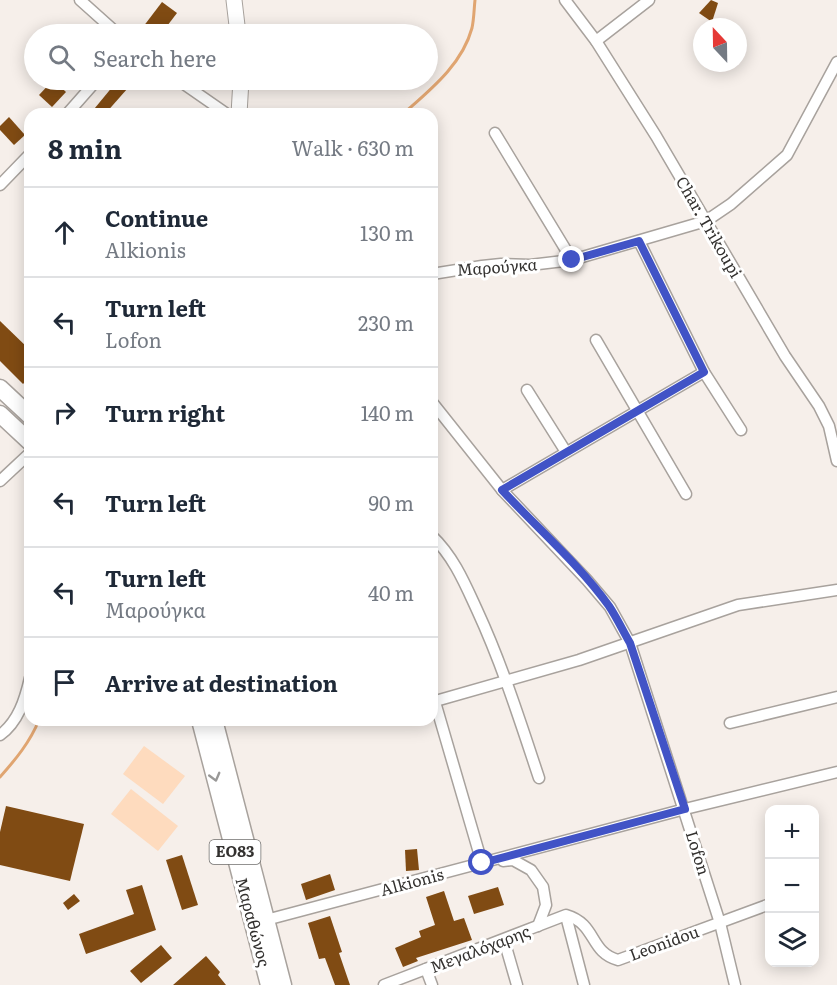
<!DOCTYPE html>
<meta charset="utf-8">
<style>
body{margin:0;font-family:Literata,serif;background:#f6f6f7;color:#1f2937}
.controls{position:absolute;right:18px;bottom:18px;display:grid;overflow:hidden;border-radius:12px;box-shadow:0 3px 15px #0003}
.controls button{width:54px;height:54px;display:grid;place-items:center;padding:0;border:0;border-bottom:2px solid #e0e1e3;background:#fff;color:#1f2937;font:30px sans-serif}
.compass{position:absolute;left:693px;top:18px;width:54px;height:54px;border-radius:50%;background:#fff;box-shadow:0 3px 15px #0003;rotate:338deg}
.stop{position:absolute;width:18px;height:18px;margin:-14px;border:4px solid #4153c6;border-radius:50%;background:#fff}
.stop.end{background:#4153c6;border-color:#fff;box-shadow:0 2px 6px #0008}
.list{margin:0;padding:0;list-style:none}
h2{display:flex;justify-content:space-between;align-items:center;height:78px;margin:0;padding:0 24px;font-size:26px}
h2 small{font-size:20px;font-weight:400;color:#747a83}
.list li{display:grid;grid-template-columns:39px 1fr auto;gap:18px;align-items:center;box-sizing:border-box;height:90px;padding:0 24px;border-top:2px solid #e0e1e3}
.list b{display:block;font-size:22px;white-space:nowrap}
.list p{margin:0;font-size:20px;white-space:nowrap;color:#747a83}
.list em{font-size:20px;font-style:normal;color:#747a83}
.icon{flex:none;width:33px;height:33px;fill:none;stroke:currentColor;stroke-width:2;stroke-linecap:round;stroke-linejoin:round}
.map{position:relative;flex:none;width:837px;height:985px;overflow:hidden}
.search{position:absolute;background:#fff;box-shadow:0 3px 15px #0003;left:24px;top:24px;width:414px;height:66px;display:flex;align-items:center;gap:15px;box-sizing:border-box;padding:0 21px;border-radius:33px;color:#747a83;font-size:22px}
.panel{position:absolute;background:#fff;box-shadow:0 3px 15px #0003;left:24px;top:108px;width:414px;height:618px;border-radius:18px}
.map>svg:first-child{display:block}
.green{fill:#fedbbe}
.lines{fill:none;stroke-linecap:round;stroke-linejoin:round}
.stream{stroke:#e0a571;stroke-width:3}
.building{fill:#804b13}
.street-casing{stroke:#a8a29d;stroke-width:13}
.secondary-casing{stroke:#a8a29d;stroke-width:17}
.primary-casing{stroke:#a8a29d;stroke-width:19}
.street{stroke:#fff;stroke-width:10}
.secondary{stroke:#fff;stroke-width:15}
.primary{stroke:#fff;stroke-width:16}
.oneway{stroke:#999897}
.route{stroke:#4153c6;stroke-width:8}
.labels{text-anchor:middle;stroke-width:6;stroke-linejoin:round;paint-order:stroke}
.shield{fill:#fff;stroke:#706f6d;stroke-width:1.5}
.shield-label{font-size:15px;font-weight:bold;fill:#33312f}
.street-label{font-size:16px;fill:#33312f;stroke:#fff}
</style>
<div class="map">
<svg width="837" height="985" viewBox="0 0 837 985">
<rect width="100%" height="100%" fill="#f6efea"/>
<g class="green">
<polygon points="144,746 185,776 163,804 123,774"/>
<polygon points="131,789 178,826 158,851 111,814"/>
</g>
<g class="lines">
<g class="stream">
<path d="M403,114c27,-24 59,-49 69,-86 2,-9 2,-19 3,-28"/>
<path d="M0,777c16,-18 30,-35 39,-57"/>
</g>
</g>
<g class="building">
<polygon points="711,0 718,3 712,22 699,13"/>
<polygon points="162,2 177,13 161,34 153,34 143,27"/>
<polygon points="53,80 66,92 52,107 39,95"/>
<polygon points="118,80 135,80 105,114 90,114"/>
<polygon points="9,117 25,135 14,145 0,130 0,126"/>
<polygon points="0,321 30,350 30,377 23,384 0,361"/>
<polygon points="6,806 84,824 70,881 0,865 0,832"/>
<polygon points="417,849 419,870 406,871 405,850"/>
<polygon points="182,855 198,905 182,910 166,860"/>
<polygon points="330,874 335,890 306,900 301,884"/>
<polygon points="142,885 156,930 86,954 79,934 134,914 126,890"/>
<polygon points="498,887 504,905 474,914 468,896"/>
<polygon points="444,891 454,921 464,918 472,940 416,958 418,961 403,967 395,948 421,937 419,931 435,925 426,897"/>
<polygon points="74,894 80,901 68,910 63,903"/>
<polygon points="330,916 342,952 339,953 350,985 335,985 325,958 319,959 308,923"/>
<polygon points="161,945 172,958 141,983 130,971"/>
<polygon points="206,956 220,972 218,975 226,985 173,985"/>
</g>
<g class="lines">
<defs>
<g id="street">
<polyline points="80,0 118,34"/>
<polyline points="565,0 596,41 656,136 785,356 819,406 829,426 837,461"/>
<polyline points="596,41 649,0"/>
<polyline points="178,80 227,114"/>
<polyline points="67,114 97,80"/>
<polyline points="495,133 572,260"/>
<polyline points="0,185 30,154"/>
<polyline points="639,241 704,372 741,430"/>
<polyline points="432,274 482,266 501,264 530,265 572,260 706,221 731,204 787,155 837,62"/>
<polyline points="596,340 686,494"/>
<polyline points="527,390 566,452"/>
<polyline points="432,402 502,490 587,580 610,607 630,643 720,923 735,985"/>
<polyline points="0,481 30,453"/>
<polyline points="502,490 704,372"/>
<path d="M432,536c22,21 33,48 45,74 25,54 43,111 62,168"/>
<polyline points="432,702 579,660 738,605 837,590"/>
<polyline points="435,702 482,863 487,863"/>
<polyline points="730,723 837,697"/>
<path d="M0,735c18,-13 25,-35 30,-57"/>
<polyline points="503,861 513,860 531,870 543,887 546,905 538,926"/>
<polyline points="566,916 584,985"/>
<polyline points="266,920 685,809 837,772"/>
<polyline points="504,940 517,985"/>
<polyline points="426,969 432,985"/>
<path d="M384,985l182,-70c31,9 23,37 52,45l152,-56"/>
</g>
<g id="secondary">
<polyline points="234,0 238,34"/>
<polyline points="239,114 241,80"/>
</g>
<g id="primary">
<polyline points="0,388 30,416"/>
<polyline points="0,414 30,442"/>
<polyline points="200,720 269,985"/>
<polyline points="214,720 283,985"/>
</g>
</defs>
<use href="#street" class="street-casing"/>
<use href="#secondary" class="secondary-casing"/>
<use href="#primary" class="primary-casing"/>
<use href="#street" class="street"/>
<use href="#secondary" class="secondary"/>
<use href="#primary" class="primary"/>
</g>
<defs><path id="oneway-chevron" d="M-2-3.5L2.5 0L-2 3.5" fill="none" stroke-width="1.6" stroke-linecap="round" stroke-linejoin="round" transform="scale(1.5)"/></defs>
<use class="oneway" href="#oneway-chevron" transform="translate(215 777) rotate(75)"/>
<g class="lines">
<path class="route" d="M482,863l203,-54 -55,-166c-7,-12 -13,-25 -21,-37 -30,-42 -72,-78 -107,-116l202,-118 -65,-131 -67,19"/>
</g>
<g class="labels">
<rect class="shield" x="209.5" y="840" width="51" height="24" rx="4.5"/>
<g class="shield-label">
<text x="235" y="857">ΕΟ83</text>
</g>
<g class="street-label">
<text transform="translate(709 227) rotate(60)" y="6">Char. Trikoupi</text>
<text transform="translate(497 267) rotate(-4)" y="6">Μαρούγκα</text>
<text transform="translate(698 853) rotate(73)" y="6">Lofon</text>
<text transform="translate(412 882) rotate(-15)" y="6">Alkionis</text>
<text transform="translate(253 922) rotate(75)" y="6">Μαραθώνος</text>
<text transform="translate(664 943) rotate(-20)" y="6">Leonidou</text>
<text transform="translate(480 949) rotate(-21)" y="6">Μεγαλόχαρης</text>
</g>
</g>
</svg>
<div class="controls">
<button>+</button>
<button>−</button>
<button><svg class="icon" aria-label="layers" viewBox="0 0 24 24"><path d="M12 4l9 5-9 5-9-5zM3 14l9 5 9-5"/></svg></button>
</div>
<svg class="compass" viewBox="-18 -18 36 36"><path d="M0-13l5 13h-10z" fill="#e53935"/><path d="M0 13l5-13h-10z" fill="#747a83"/></svg>
<div class="stop" style="left:482px;top:863px"></div>
<div class="stop end" style="left:572px;top:260px"></div>
<div class="search"><svg class="icon" aria-label="search" viewBox="0 0 24 24"><circle cx="10" cy="10" r="6"/><path d="M15 15l6 6"/></svg>Search here</div>
<section class="panel">
<h2>8 min<small>Walk · 630 m</small></h2>
<ul class="list">
<li><svg class="icon" aria-label="ahead" viewBox="0 0 24 24"><path d="M12 20V5M6 11l6-6 6 6"/></svg><div><b>Continue</b><p>Alkionis</p></div><em>130 m</em></li>
<li><svg class="icon" aria-label="left" viewBox="0 0 24 24"><path d="M17 20v-9H6M10 6l-5 5 5 5"/></svg><div><b>Turn left</b><p>Lofon</p></div><em>230 m</em></li>
<li><svg class="icon" aria-label="right" viewBox="0 0 24 24"><path d="M7 20v-9h11M14 6l5 5-5 5"/></svg><div><b>Turn right</b></div><em>140 m</em></li>
<li><svg class="icon" aria-label="left" viewBox="0 0 24 24"><path d="M17 20v-9H6M10 6l-5 5 5 5"/></svg><div><b>Turn left</b></div><em>90 m</em></li>
<li><svg class="icon" aria-label="left" viewBox="0 0 24 24"><path d="M17 20v-9H6M10 6l-5 5 5 5"/></svg><div><b>Turn left</b><p>Μαρούγκα</p></div><em>40 m</em></li>
<li><svg class="icon" aria-label="arrive" viewBox="0 0 24 24"><path d="M6 21V4h12l-3 4 3 4H6"/></svg><div><b>Arrive at destination</b></div></li>
</ul>
</section>
</div>
